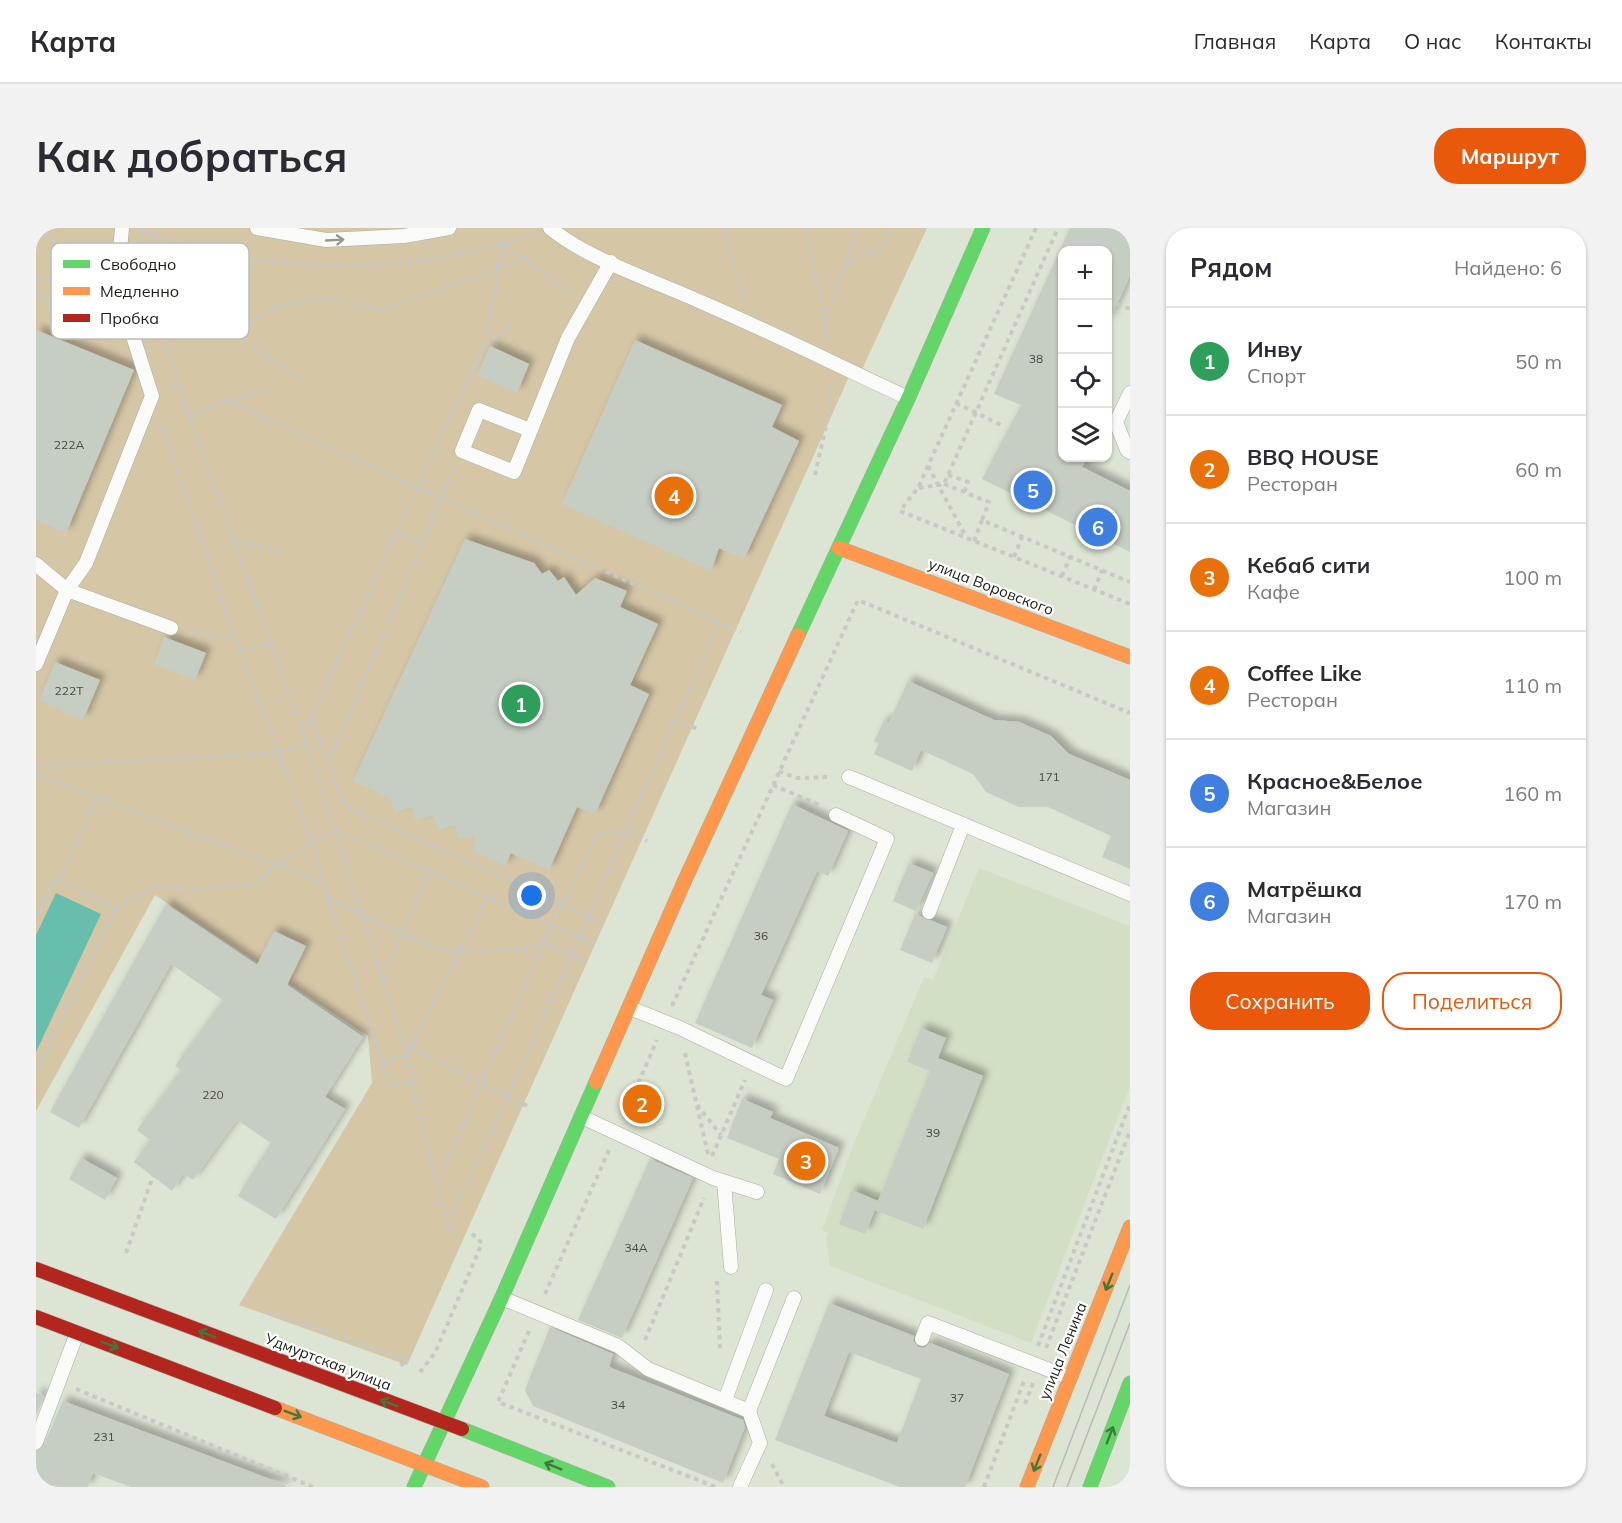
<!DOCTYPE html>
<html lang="ru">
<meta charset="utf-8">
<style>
body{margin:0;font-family:Mulish,sans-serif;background:#f2f2f3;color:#2b2b33}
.controls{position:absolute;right:18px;top:18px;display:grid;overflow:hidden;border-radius:12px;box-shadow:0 2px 4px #0004}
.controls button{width:54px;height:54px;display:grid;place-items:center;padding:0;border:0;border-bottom:2px solid #e1e1e2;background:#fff;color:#2b2b33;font:30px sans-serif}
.you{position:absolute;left:496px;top:668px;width:21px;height:21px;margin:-15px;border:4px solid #fff;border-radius:50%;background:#1a73e8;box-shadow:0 0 0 9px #1a73e833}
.badge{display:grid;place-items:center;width:39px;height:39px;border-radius:50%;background:#ea580c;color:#fff;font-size:20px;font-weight:700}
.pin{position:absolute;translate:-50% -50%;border:3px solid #fff;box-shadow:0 2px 6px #0006}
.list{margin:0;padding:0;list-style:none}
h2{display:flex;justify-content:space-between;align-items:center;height:78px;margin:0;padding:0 24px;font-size:26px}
h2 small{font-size:20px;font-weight:400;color:#7c7c81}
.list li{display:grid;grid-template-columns:39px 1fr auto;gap:18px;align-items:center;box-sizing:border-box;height:108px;padding:0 24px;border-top:2px solid #e1e1e2}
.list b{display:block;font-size:22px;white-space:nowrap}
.list p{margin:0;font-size:20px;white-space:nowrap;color:#7c7c81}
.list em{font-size:20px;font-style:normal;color:#7c7c81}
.actions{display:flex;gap:12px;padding:18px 24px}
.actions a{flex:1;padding:14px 0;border:2px solid #ea580c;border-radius:24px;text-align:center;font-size:21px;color:#ea580c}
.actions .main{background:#ea580c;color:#fff}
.icon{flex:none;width:33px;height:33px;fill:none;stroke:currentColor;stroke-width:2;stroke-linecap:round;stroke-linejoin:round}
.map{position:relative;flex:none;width:1094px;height:1259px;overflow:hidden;border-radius:24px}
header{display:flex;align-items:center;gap:36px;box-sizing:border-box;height:84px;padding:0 30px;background:#fff;border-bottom:2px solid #e1e1e2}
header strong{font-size:28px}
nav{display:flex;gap:33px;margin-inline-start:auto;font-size:21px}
.intro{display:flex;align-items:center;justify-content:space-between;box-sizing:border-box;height:144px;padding:0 36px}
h1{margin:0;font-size:42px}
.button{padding:15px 27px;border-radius:24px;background:#ea580c;color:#fff;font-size:21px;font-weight:700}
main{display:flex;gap:36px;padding:0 36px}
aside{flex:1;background:#fff;border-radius:24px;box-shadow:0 2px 4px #0004}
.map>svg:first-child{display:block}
.built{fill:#d3dfc5}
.green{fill:#d5c6a6}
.water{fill:#68beac}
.building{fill:#c6cdc2;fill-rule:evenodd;filter:url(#shadow)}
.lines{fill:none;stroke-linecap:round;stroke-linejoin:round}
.lane-casing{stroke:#a8aea1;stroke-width:15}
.fast-casing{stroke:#a8aea1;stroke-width:15}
.slow-casing{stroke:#a8aea1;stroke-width:15}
.jam-casing{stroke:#a8aea1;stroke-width:15}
.path{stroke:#c7c9c4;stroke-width:4;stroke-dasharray:4.5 4.5;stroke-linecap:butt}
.lane{stroke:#fafbf8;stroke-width:14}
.fast{stroke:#63d668;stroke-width:14}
.slow{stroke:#ff974d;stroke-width:14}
.jam{stroke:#b3261e;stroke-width:14}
.tram{stroke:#b7bab6;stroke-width:1.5}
.oneway{stroke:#959891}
.oneway2{stroke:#3e7a3e}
.labels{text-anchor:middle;stroke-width:4.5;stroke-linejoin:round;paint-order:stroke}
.number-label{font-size:12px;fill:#464b40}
.street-label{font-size:15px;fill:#1a1e14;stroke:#fff}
.key{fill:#fff;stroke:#babcb8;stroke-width:1.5}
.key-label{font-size:16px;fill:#1a1e14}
</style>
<header>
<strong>Карта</strong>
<nav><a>Главная</a><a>Карта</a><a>О нас</a><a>Контакты</a></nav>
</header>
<div class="intro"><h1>Как добраться</h1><a class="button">Маршрут</a></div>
<main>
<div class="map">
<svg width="1094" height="1259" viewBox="0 0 1094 1259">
<defs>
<filter id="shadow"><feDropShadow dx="5.5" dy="-5.5" stdDeviation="3" flood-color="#0004"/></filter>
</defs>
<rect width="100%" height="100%" fill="#dce4d3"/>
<polygon class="built" points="943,640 1094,698 1094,858 995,1115 794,1038 790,1010 792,1005 786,1002 816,920 888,749 897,752"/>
<polygon class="green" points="0,0 891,0 823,148 815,144 371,1137 203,1077 336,855 332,808 119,667 0,883"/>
<polygon class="water" points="20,665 65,686 0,824 0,707"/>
<g class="building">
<polygon points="1034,0 1094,0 1094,48 1071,97 1071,22 1026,22 1026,230 1051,230 1046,239 1094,263 1094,324 946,251 985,177 958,166"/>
<polygon points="0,102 98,142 30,305 0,292"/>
<polygon points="599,112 746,177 736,199 763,213 708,331 683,320 675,343 526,276"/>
<polygon points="454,118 493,136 481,165 441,147"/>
<polygon points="429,311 498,335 506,346 513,342 522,353 528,349 540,367 559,350 591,363 584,379 622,396 594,457 613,466 559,586 541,579 513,642 475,625 469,638 438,623 439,608 423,611 419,597 402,602 398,587 379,592 376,579 359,584 353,570 317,553"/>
<polygon points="128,409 170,425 159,452 118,436"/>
<polygon points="19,434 64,452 47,492 3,473"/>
<polygon points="872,453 958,492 983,494 1015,508 1033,526 1094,552 1094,641 1066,629 1075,608 1012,579 983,579 950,564 937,546 885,522 876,543 838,526 843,515 838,513 848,493 853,495"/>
<polygon points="756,576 812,603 792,648 781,643 725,767 737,772 716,820 659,795"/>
<polygon points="873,635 897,645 880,683 857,673"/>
<polygon points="130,676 221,737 238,703 270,718 251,757 327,809 289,869 309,881 240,991 202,968 235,915 201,892 157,952 147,946 136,963 98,934 114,912 101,902 145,842 139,838 187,772 135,736 43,900 14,884"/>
<polygon points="879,686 911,699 896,735 864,722"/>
<polygon points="885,800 910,810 902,830 947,848 887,1001 839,982 829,1006 803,996 816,962 842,973 894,843 871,834"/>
<polygon points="706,871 737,884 734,890 803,920 784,966 737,946 743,931 691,910"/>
<polygon points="45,930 81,950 69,972 33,951"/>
<polygon points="614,931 657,950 586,1110 542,1092"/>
<path d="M793,1075l85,33 -1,5 5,6 6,1 6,-5 79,31 -44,113h-65l-125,-47zM813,1124l72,27 -24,64 -73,-27z"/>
<polygon points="514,1099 577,1126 573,1139 707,1192 709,1199 687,1255 497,1178 489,1162"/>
<polygon points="0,1165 8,1168 0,1188"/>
<polygon points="27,1173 250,1257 249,1259 95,1259 57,1245 52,1259 0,1259 0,1223 8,1217"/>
</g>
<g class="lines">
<defs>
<g id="lane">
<polyline points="221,0 290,12 368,8 413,0"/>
<path d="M514,0c37,31 105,53 151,74 70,30 138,64 207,96"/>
<polyline points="1094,165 1080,194 1091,222 1094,224"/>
<polyline points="494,202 443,182 426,223 478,244 532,110 575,34"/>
<polyline points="0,336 31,362 135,400"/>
<polyline points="0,436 31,362 50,335 116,168 81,58 86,0"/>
<polyline points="813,549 1094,666"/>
<polyline points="893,684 927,597"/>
<polyline points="594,780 644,800 750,851 851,611 800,587"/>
<polyline points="546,889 677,950 721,964"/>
<polyline points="688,954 695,1039"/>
<polyline points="466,1070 582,1118 612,1141 713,1183 724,1215 704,1259"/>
<polyline points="886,1111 892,1095 1034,1150"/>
<polyline points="689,1172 730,1062"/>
<polyline points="713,1183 758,1070"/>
<polyline points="0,1214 41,1105"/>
</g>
<g id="fast">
<polyline points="762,407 872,171 947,0"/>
<polyline points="426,1201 572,1259"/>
<polyline points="378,1259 466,1069 560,854"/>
<polyline points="1054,1259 1094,1155"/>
</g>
<g id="slow">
<polyline points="803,320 1094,429"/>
<polyline points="560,854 648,654 762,407"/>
<polyline points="239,1180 446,1259"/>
<polyline points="991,1259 1094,999"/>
</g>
<g id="jam">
<polyline points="0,1041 426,1201"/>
<polyline points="0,1089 239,1180"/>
</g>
</defs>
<use href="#lane" class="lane-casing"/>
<use href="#fast" class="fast-casing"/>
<use href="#slow" class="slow-casing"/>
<use href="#jam" class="jam-casing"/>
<g class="path">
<polyline points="0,0 47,41"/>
<polyline points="688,0 708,72"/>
<polyline points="769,0 792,110"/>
<polyline points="1000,0 882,260 864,283 1094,376"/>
<path d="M105,1c123,48 267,47 390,5"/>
<polyline points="115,5 110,48 150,180 268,507 379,852 355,859 292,670 276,613 204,423 126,198"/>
<polyline points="809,37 846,20 856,0"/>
<polyline points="102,50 110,48 268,152"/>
<polyline points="0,52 47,42 61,51"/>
<polyline points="0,62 24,86 75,107"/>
<polyline points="1081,76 1094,81"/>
<polyline points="16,78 63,62"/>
<polyline points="790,92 821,0"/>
<polyline points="197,104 240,78 291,70 344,82 488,31"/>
<polyline points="449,117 467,15 536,66"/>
<polyline points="135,160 143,156"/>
<polyline points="193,172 278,213 683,394"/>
<polyline points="920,175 965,197"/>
<polyline points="153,187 193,172 232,161"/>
<polyline points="892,238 930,309"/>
<polyline points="418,240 293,534 310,578 568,696"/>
<polyline points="779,247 792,189 794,156"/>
<polyline points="912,247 932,254 928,265"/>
<polyline points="908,256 953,274 946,292 1094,354"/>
<polyline points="883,260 908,256 1022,0"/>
<polyline points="360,303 449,117 476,97"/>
<polyline points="196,312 244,323"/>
<polyline points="938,313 946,292"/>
<polyline points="978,329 986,309"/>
<polyline points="1026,348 1034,329"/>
<polyline points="1058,362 1066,342"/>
<polyline points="153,404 200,412"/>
<polyline points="204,423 234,415"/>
<polyline points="275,488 293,533"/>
<polyline points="639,493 662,501"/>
<polyline points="268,506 360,303 385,316"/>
<polyline points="0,538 241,525 270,516"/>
<polyline points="743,543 761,550 795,549"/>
<polyline points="0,546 287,655"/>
<polyline points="737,557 783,577"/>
<polyline points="23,652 62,569"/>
<polyline points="292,670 367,707 399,719 424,724 489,721 508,714 552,734"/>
<polyline points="80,680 121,657 156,662 220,656 240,638 297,601 560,716"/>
<polyline points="0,688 19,650 80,680 0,843"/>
<polyline points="346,751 394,642"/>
<polyline points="636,778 822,372 1094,485"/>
<polyline points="375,819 491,878"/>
<polyline points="649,825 672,926"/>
<polyline points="347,834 371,826 452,669"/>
<polyline points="375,853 411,996 420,1007"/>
<polyline points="661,877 685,907"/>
<polyline points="588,888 621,812"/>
<polyline points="676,928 709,852"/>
<polyline points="410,936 515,697 562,605 588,603 611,613"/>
<polyline points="411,996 472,869 683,394 705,404"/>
<polyline points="90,1025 117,948"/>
<polyline points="681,1053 684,1123"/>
<polyline points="509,1066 573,922"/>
<polyline points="231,1083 355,1126 368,1138 372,1127"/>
<polyline points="493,1103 462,1174 680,1259"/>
<polyline points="609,1112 668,970"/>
<polyline points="1002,1118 1094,876"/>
<polyline points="1010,1120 1094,903"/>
<polyline points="384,1144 399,1125 446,1015 435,1005"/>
<polyline points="40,1161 277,1259"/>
<polyline points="989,1176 997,1155"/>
<polyline points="736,1236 748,1259"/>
<polyline points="948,1259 988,1153"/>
</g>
<use href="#lane" class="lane"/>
<use href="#fast" class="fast"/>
<use href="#slow" class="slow"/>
<use href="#jam" class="jam"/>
<g class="tram">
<polyline points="1017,1259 1094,1057"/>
<polyline points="1031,1259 1094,1095"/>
</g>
</g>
<defs><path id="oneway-shaft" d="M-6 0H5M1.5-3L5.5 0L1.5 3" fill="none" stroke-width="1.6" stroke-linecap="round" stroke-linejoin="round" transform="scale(1.5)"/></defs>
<use class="oneway" href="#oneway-shaft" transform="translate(299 12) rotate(-3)"/>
<g class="oneway2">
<use href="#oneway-shaft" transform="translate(1073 1054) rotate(112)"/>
<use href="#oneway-shaft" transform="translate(171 1106) rotate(-159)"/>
<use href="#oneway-shaft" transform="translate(74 1117) rotate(21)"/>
<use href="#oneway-shaft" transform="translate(353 1175) rotate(-160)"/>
<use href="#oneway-shaft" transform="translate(257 1186) rotate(21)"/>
<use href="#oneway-shaft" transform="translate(1074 1207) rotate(-69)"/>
<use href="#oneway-shaft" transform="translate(1001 1235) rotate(112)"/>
<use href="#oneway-shaft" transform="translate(517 1238) rotate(-158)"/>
</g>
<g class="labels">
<g class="number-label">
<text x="1000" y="135">38</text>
<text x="33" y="221">222А</text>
<text x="33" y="467">222Т</text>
<text x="1013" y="553">171</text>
<text x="725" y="712">36</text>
<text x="177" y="871">220</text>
<text x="897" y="909">39</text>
<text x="600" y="1024">34А</text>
<text x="921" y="1174">37</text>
<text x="582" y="1181">34</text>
<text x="68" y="1213">231</text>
</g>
<g class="street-label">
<text transform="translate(955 359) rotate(21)" y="5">улица Воровского</text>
<text transform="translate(1027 1123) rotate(-68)" y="5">улица Ленина</text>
<text transform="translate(292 1134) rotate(21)" y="5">Удмуртская улица</text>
</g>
</g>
<rect x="15" y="15" width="198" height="96" rx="9" class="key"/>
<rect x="27" y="32" width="27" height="8" fill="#63d668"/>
<rect x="27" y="59" width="27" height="8" fill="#ff974d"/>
<rect x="27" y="86" width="27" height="8" fill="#b3261e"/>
<g class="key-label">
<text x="64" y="42">Свободно</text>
<text x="64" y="69">Медленно</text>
<text x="64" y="96">Пробка</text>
</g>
</svg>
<div class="controls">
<button>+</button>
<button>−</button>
<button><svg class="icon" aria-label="locate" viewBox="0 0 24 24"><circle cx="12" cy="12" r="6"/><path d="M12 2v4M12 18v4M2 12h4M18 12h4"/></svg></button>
<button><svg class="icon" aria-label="layers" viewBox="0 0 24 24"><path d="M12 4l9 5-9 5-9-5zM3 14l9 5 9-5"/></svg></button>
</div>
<div class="you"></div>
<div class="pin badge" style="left:485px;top:476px;background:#2e9e5b">1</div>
<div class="pin badge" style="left:606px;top:876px;background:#e8710a">2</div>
<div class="pin badge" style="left:770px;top:933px;background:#e8710a">3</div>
<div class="pin badge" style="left:638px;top:268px;background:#e8710a">4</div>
<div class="pin badge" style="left:997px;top:262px;background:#3f7fe0">5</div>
<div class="pin badge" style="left:1062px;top:299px;background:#3f7fe0">6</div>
</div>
<aside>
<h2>Рядом<small>Найдено: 6</small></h2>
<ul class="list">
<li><span class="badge" style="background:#2e9e5b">1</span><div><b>Инву</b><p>Спорт</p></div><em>50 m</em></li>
<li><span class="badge" style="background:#e8710a">2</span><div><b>BBQ HOUSE</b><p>Ресторан</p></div><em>60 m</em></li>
<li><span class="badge" style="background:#e8710a">3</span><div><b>Кебаб сити</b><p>Кафе</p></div><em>100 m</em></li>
<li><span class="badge" style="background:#e8710a">4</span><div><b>Coffee Like</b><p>Ресторан</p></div><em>110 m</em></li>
<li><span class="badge" style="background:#3f7fe0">5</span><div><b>Красное&amp;Белое</b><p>Магазин</p></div><em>160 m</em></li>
<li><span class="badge" style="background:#3f7fe0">6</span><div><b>Матрёшка</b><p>Магазин</p></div><em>170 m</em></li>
</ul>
<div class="actions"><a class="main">Сохранить</a><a>Поделиться</a></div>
</aside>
</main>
